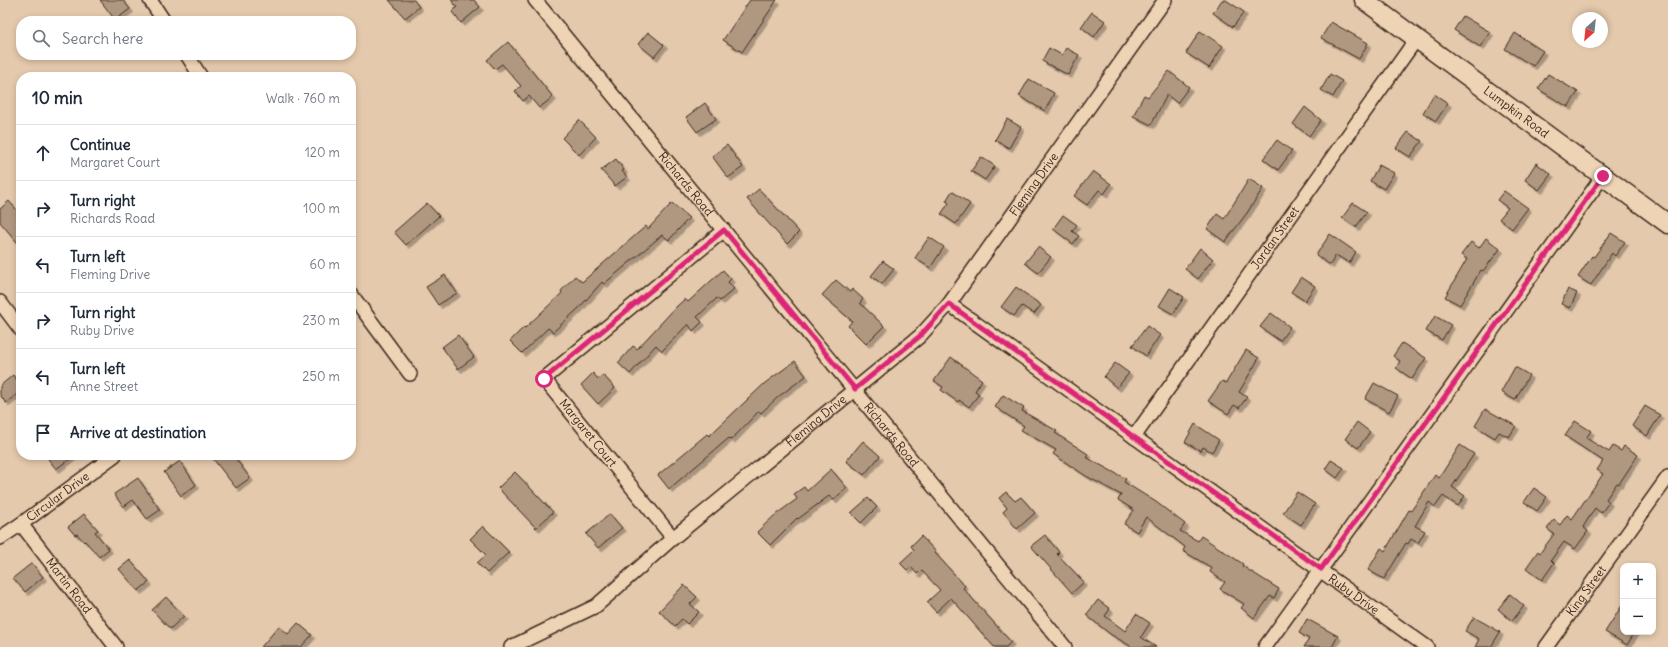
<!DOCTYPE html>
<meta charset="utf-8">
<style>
body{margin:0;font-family:Delius,sans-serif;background:#f6f6f7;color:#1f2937}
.controls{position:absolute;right:12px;bottom:12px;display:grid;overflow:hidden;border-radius:8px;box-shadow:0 2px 6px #0003}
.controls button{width:36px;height:36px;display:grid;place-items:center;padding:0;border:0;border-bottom:1px solid #e0e1e3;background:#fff;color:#1f2937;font:20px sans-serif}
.compass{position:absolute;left:1572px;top:12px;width:36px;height:36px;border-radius:50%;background:#fff;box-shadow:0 2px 6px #0003;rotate:207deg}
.stop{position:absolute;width:12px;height:12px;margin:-9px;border:3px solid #db2777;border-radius:50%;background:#fff}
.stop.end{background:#db2777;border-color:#fff;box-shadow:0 1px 4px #0008}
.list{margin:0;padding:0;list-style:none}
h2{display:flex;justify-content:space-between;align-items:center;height:52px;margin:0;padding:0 16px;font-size:17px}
h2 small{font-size:13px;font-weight:400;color:#747a83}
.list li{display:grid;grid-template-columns:26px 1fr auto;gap:12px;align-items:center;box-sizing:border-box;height:56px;padding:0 16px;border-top:1px solid #e0e1e3}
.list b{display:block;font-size:15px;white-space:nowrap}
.list p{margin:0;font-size:13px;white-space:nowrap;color:#747a83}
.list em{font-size:13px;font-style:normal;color:#747a83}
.icon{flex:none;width:22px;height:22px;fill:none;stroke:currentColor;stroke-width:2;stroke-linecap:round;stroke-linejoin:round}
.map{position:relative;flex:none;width:1668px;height:647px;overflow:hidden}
.search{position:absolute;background:#fff;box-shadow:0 2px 6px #0003;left:16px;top:16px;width:340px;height:44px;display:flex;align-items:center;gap:10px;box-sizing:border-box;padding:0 14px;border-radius:16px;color:#747a83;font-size:15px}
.panel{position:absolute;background:#fff;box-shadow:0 2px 6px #0003;left:16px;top:72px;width:340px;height:388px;border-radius:16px}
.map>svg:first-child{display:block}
.building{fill:#b09780;stroke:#3b2a1e;filter:url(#shadow)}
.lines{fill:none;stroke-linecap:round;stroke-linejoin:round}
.minor-casing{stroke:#3b2a1e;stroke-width:16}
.secondary-casing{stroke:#3b2a1e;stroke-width:21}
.minor{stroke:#efd3b5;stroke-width:13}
.secondary{stroke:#efd3b5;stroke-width:18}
.route{stroke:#db2777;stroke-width:5}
.labels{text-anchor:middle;stroke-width:3.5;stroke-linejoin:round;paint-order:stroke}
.street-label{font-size:12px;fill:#3b2a1e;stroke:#efd3b5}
</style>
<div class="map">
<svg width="1668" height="647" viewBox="0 0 1668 647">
<defs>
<filter id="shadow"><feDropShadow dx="3.5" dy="3.5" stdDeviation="0" flood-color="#0004"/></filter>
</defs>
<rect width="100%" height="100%" fill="#e4c9ac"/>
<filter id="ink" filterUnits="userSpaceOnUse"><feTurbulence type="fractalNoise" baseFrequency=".025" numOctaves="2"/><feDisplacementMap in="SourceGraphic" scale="8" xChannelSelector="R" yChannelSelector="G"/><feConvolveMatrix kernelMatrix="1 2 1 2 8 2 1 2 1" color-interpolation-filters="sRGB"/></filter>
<g filter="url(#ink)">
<g class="building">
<polygon points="100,0 123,0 130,9 115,20"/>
<polygon points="389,0 414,0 419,7 405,18"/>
<polygon points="451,0 474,0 480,7 461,23 452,12 457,7"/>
<polygon points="750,0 777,0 742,52 723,40"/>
<polygon points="1222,0 1226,0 1244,12 1233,27 1213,13"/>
<polygon points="1092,12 1105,21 1094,37 1081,27"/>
<polygon points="1463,16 1490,32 1480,47 1454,30"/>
<polygon points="1331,22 1368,43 1359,59 1321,38"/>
<polygon points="1200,31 1223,46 1209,68 1186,53"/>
<polygon points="648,32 664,45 654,57 638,44"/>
<polygon points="1515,33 1543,51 1533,66 1505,49"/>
<polygon points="508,42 553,97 539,108 529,96 523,101 515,91 521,86 502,64 495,69 487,60"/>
<polygon points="1049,48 1062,55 1066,48 1079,55 1068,75 1042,61"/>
<polygon points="1169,71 1189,87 1177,103 1167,95 1151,125 1133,116 1144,95 1148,97"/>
<polygon points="1330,74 1342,81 1333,97 1321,90"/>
<polygon points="1548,74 1578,92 1568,107 1538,89"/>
<polygon points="1029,79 1054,93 1045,111 1019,96"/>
<polygon points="1434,94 1448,103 1436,121 1423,113"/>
<polygon points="705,103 716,119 697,132 686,117"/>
<polygon points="1305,107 1321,120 1309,136 1293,124"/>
<polygon points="1007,119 1021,127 1009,148 995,140"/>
<polygon points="579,120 596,137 579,155 562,138"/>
<polygon points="1408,132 1422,141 1410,157 1396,148"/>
<polygon points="1277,140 1292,151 1278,170 1263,159"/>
<polygon points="727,145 743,167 728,178 712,156"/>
<polygon points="981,157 995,166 985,180 971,171"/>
<polygon points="616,159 624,170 622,171 627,177 615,186 601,170"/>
<polygon points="1536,163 1551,174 1539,190 1525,180"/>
<polygon points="1379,165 1394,173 1384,189 1370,181"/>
<polygon points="1093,171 1111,184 1104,194 1099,190 1087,205 1074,196"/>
<polygon points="1249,179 1263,188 1247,213 1225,242 1207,229 1217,214 1224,219"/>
<polygon points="759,189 799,232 787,244 747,199"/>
<polygon points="952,191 970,204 956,224 941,214 949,203 946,201"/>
<polygon points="1504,191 1528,208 1512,229 1499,219 1508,208 1497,200"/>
<polygon points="9,201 21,215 21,247 0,222 0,209"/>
<polygon points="427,203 439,216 406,245 394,232"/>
<polygon points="672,203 689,218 669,240 662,235 604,284 602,282 579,308 553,332 548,328 522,353 510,341 524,327 525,328 562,293 561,291 575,276 582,282 646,226 648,229"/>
<polygon points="1353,203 1367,212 1356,227 1342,218"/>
<polygon points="1063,215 1077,225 1072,231 1079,236 1073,244 1053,229"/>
<polygon points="1611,233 1625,242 1615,256 1612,253 1591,285 1578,277 1592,256 1594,257"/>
<polygon points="1330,234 1356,252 1349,263 1336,255 1330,265 1316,255"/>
<polygon points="929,237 944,247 930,268 915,258"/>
<polygon points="1486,238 1500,249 1483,271 1481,270 1460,305 1445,297 1467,259 1461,255 1471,242 1479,248"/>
<polygon points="1038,247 1051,257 1038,273 1025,263"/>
<polygon points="1200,248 1213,259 1198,279 1185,269"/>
<polygon points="883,261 894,269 882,284 871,276"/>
<polygon points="723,270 731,279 728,282 734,289 720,301 717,298 697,317 702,322 693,331 688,324 662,351 656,345 630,374 618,363 633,346 637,349 677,306 685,299 688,302"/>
<polygon points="445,275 457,293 438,305 426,287"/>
<polygon points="1301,277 1315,286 1305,301 1291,292"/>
<polygon points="836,280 850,292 852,289 863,299 860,303 884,326 866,344 848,326 852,321 822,295"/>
<polygon points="1016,287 1041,305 1034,314 1022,306 1014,316 1001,307"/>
<polygon points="1170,288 1184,297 1173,314 1159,306"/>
<polygon points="1568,289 1577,293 1570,308 1561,304"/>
<polygon points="1271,313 1290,327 1280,341 1260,327"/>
<polygon points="1435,316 1451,325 1442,340 1426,331"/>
<polygon points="1147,326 1160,335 1146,356 1132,346"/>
<polygon points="458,335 474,357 458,369 442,347"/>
<polygon points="1402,343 1426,358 1412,379 1396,368 1400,361 1393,356"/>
<polygon points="1246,350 1259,358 1239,392 1247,397 1239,408 1234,405 1228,414 1208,401 1222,381 1226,383"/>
<polygon points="951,357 982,380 975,391 979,394 969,407 959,400 958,402 941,390 943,387 934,381"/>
<polygon points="795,361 806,376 778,397 761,413 759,411 731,440 729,438 669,489 658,475 707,434 709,436 765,383"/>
<polygon points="1115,363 1129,373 1117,388 1104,377"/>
<polygon points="1515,367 1529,375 1515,400 1501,392"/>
<polygon points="593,373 598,379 603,375 615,388 598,404 581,385"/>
<polygon points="13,375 21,385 21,391 6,403 0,395 0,386"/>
<polygon points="1374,383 1398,396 1389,412 1365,399"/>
<polygon points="1003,395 1024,408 1022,411 1057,431 1055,433 1088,454 1086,457 1126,479 1124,482 1156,502 1185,524 1180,531 1198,541 1201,536 1243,564 1242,566 1279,589 1274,598 1270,596 1254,618 1241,608 1244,604 1220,589 1225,582 1210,572 1212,568 1183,551 1185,547 1146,517 1137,532 1124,524 1134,510 1118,500 1121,495 1086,476 1053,454 1056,450 1021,430 1024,426 995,407"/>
<polygon points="1645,406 1660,415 1647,436 1632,426"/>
<polygon points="1485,409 1516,426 1509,437 1499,432 1495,438 1475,426"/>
<polygon points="1575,421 1591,431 1586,438 1609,452 1613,446 1621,451 1624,446 1638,455 1619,484 1617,483 1606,499 1609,502 1601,513 1595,508 1583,527 1588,531 1575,549 1564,542 1551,560 1554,563 1542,580 1526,568 1538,551 1540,553 1554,534 1547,529 1554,520 1560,525 1567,515 1572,519 1603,474 1597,470 1603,461 1565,436"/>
<polygon points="1357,422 1370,432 1358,448 1345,439"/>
<polygon points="1195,424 1219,440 1212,452 1203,447 1201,451 1185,442"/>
<polygon points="863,441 880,456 864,475 846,461"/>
<polygon points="1460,445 1474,454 1452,487 1465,496 1458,506 1443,496 1435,507 1429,502 1415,526 1425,531 1418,543 1411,539 1408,544 1406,543 1384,579 1368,570 1381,548 1385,551 1409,510 1411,511 1435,475 1439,478"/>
<polygon points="45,455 75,455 56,469"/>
<polygon points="210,455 233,455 250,478 236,488"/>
<polygon points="1331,460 1344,468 1337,478 1325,469"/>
<polygon points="180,461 196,485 181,496 164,472"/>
<polygon points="831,469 847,488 833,500 829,496 798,519 797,518 770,545 757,532 775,515 797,499 794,494 804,487 807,491"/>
<polygon points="515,472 553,512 536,528 498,488"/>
<polygon points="138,478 160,510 147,519 133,500 123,507 114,494"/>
<polygon points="1534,488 1547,497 1537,511 1524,502"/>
<polygon points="1006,492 1015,501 1021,497 1035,513 1017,529 1003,512 1007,508 999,498"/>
<polygon points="1297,492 1315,504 1301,525 1283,513"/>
<polygon points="868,498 877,507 861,523 851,513"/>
<polygon points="84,514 98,530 95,532 109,549 99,557 85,541 84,542 77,534 75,535 68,527"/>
<polygon points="610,514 622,528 598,548 586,534"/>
<polygon points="483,526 509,552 487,573 477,563 486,555 470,539"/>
<polygon points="1045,535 1059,552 1057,554 1084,582 1072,593 1031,546"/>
<polygon points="921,536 936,552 935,553 965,586 963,588 1011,642 1006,647 994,647 951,598 936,612 927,602 940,590 921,570 917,574 911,567 907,570 900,563 914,550 911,546"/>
<polygon points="130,560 149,582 138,591 119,569"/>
<polygon points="32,563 43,577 25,592 13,578"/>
<polygon points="684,585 697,597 690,604 699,612 687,624 682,619 675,626 659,611"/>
<polygon points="1510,594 1524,606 1512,621 1498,609"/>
<polygon points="166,597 184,616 170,629 152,610"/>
<polygon points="1098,600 1110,609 1105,616 1125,631 1136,614 1150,623 1141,637 1156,647 1132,647 1110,634 1086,615"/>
<polygon points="1623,604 1623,632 1635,632 1627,645 1605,632"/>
<polygon points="1474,617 1500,632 1491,647 1475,647 1479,639 1465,631"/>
<polygon points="1307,619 1338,636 1332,647 1304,647 1309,639 1299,633"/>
<polygon points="298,623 312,635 301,647 261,647 279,626 288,634"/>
</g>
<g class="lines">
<defs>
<g id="minor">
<polyline points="150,0 164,21"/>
<path id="s1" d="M535,0l530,647"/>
<polyline points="187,55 201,77"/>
<polyline points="351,294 410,374"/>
<polyline points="0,302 21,330"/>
<path id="s2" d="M949,304l478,343"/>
<path id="s3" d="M1134,437l283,-399"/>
<path id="s4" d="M21,524l95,123"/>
<path id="s5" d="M0,538l21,-14 94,-69"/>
<polyline points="673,538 544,379 724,230"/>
<path id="s6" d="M511,647l85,-41 77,-68 247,-202 29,-32 216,-304"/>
<polyline points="1265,647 1603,176"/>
<path id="s7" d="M1546,647l122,-170"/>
</g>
<g id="secondary">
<path id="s8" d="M1364,0l304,224"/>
</g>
</defs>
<use href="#minor" class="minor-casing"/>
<use href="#secondary" class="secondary-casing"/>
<use href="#minor" class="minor"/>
<use href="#secondary" class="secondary"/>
</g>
</g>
<g class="lines" filter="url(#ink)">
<polyline class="route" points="544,379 724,230 855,389 920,336 949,304 1134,437 1321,569 1603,176"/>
</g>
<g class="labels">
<g class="street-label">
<text dy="4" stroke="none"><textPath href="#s8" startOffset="189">Lumpkin Road</textPath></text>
<text dy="4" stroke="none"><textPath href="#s1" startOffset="238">Richards Road</textPath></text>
<text dy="4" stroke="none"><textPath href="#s6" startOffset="706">Fleming Drive</textPath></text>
<text dy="4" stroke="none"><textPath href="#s3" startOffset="244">Jordan Street</textPath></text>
<text dy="4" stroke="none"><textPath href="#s6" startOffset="382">Fleming Drive</textPath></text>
<text transform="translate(588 433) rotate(51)" y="4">Margaret Court</text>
<text dy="4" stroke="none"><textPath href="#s1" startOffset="562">Richards Road</textPath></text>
<text dy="4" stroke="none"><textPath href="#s5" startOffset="71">Circular Drive</textPath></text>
<text dy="4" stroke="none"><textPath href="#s4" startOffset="78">Martin Road</textPath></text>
<text dy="4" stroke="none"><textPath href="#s7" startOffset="69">King Street</textPath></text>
<text dy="4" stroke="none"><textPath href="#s2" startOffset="498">Ruby Drive</textPath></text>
</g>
</g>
</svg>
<div class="controls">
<button>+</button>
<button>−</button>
</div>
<svg class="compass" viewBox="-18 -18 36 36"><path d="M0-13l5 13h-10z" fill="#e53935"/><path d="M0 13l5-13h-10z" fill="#747a83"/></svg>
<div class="stop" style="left:544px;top:379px"></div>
<div class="stop end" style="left:1603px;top:176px"></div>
<div class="search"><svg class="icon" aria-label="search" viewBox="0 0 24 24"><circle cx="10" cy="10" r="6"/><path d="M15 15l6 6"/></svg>Search here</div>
<section class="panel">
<h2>10 min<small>Walk · 760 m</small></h2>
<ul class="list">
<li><svg class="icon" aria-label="ahead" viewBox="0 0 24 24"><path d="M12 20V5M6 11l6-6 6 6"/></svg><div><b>Continue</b><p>Margaret Court</p></div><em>120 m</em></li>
<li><svg class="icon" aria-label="right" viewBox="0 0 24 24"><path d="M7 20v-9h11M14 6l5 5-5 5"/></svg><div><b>Turn right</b><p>Richards Road</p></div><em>100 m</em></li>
<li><svg class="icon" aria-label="left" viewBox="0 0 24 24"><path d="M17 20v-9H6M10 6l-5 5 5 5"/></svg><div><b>Turn left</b><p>Fleming Drive</p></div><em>60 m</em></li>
<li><svg class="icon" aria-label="right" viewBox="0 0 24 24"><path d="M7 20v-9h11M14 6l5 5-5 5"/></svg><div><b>Turn right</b><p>Ruby Drive</p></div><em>230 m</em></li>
<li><svg class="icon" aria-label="left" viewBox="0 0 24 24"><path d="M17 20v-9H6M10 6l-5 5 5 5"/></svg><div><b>Turn left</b><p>Anne Street</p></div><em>250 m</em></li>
<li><svg class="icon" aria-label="arrive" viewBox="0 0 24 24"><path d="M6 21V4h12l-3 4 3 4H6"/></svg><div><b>Arrive at destination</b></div></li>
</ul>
</section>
</div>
